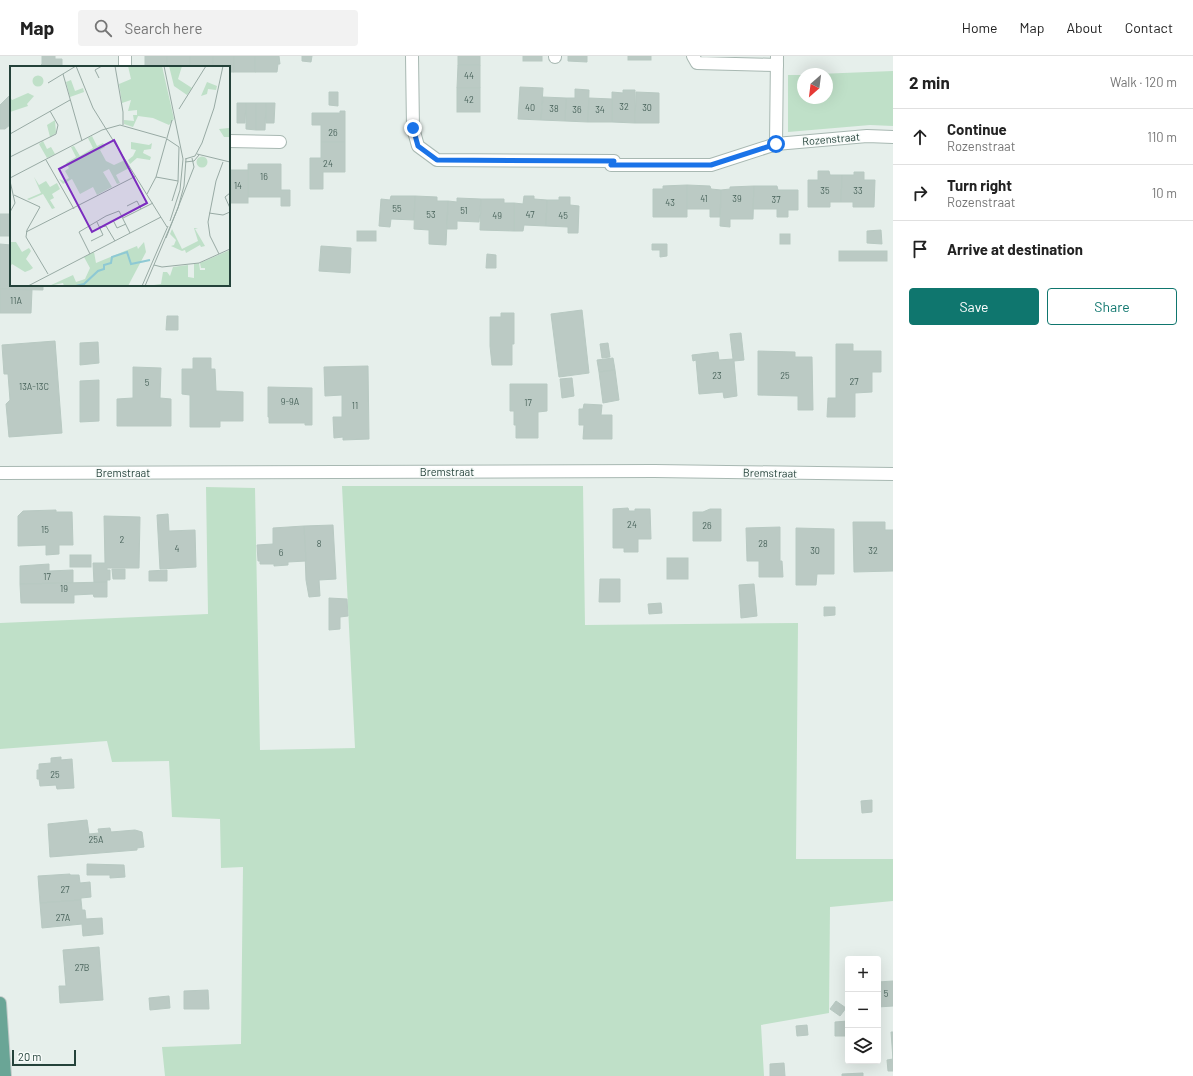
<!DOCTYPE html>
<meta charset="utf-8">
<style>
body{margin:0;font-family:Barlow,sans-serif;background:#f2f2f2;color:#222}
.controls{position:absolute;right:12px;bottom:12px;display:grid;overflow:hidden;border-radius:4px;box-shadow:0 4px 16px #0002}
.controls button{width:36px;height:36px;display:grid;place-items:center;padding:0;border:0;border-bottom:1px solid #e0e0e0;background:#fff;color:#222;font:20px sans-serif}
.compass{position:absolute;left:797px;top:12px;width:36px;height:36px;border-radius:50%;background:#fff;box-shadow:0 4px 16px #0002;rotate:208deg}
.scale{position:absolute;left:12px;bottom:10px;width:64px;box-sizing:border-box;padding-left:4px;border:2px solid #24423a;border-top:0;font-size:11px;line-height:14px;white-space:nowrap;color:#24423a;-webkit-text-stroke:3px #f7fbf9;paint-order:stroke}
.stop{position:absolute;width:12px;height:12px;margin:-9px;border:3px solid #1a73e8;border-radius:50%;background:#fff}
.stop.end{background:#1a73e8;border-color:#fff;box-shadow:0 1px 4px #0008}
.list{margin:0;padding:0;list-style:none}
h2{display:flex;justify-content:space-between;align-items:center;height:52px;margin:0;padding:0 16px;font-size:17px}
h2 small{font-size:13px;font-weight:400;color:#767676}
.list li{display:grid;grid-template-columns:26px 1fr auto;gap:12px;align-items:center;box-sizing:border-box;height:56px;padding:0 16px;border-top:1px solid #e0e0e0}
.list b{display:block;font-size:15px;white-space:nowrap}
.list p{margin:0;font-size:13px;white-space:nowrap;color:#767676}
.list em{font-size:13px;font-style:normal;color:#767676}
.actions{display:flex;gap:8px;padding:12px 16px}
.actions a{flex:1;padding:9px 0;border:1px solid #0f766e;border-radius:4px;text-align:center;font-size:14px;color:#0f766e}
.actions .main{background:#0f766e;color:#fff}
.icon{flex:none;width:22px;height:22px;fill:none;stroke:currentColor;stroke-width:2;stroke-linecap:round;stroke-linejoin:round}
.map{position:relative;flex:none;width:893px;height:1020px;overflow:hidden}
header{display:flex;align-items:center;gap:24px;box-sizing:border-box;height:56px;padding:0 20px;background:#fff;border-bottom:1px solid #e0e0e0}
header strong{font-size:19px}
nav{display:flex;gap:22px;margin-inline-start:auto;font-size:14px}
.search{width:280px;height:36px;background:#f2f2f2;display:flex;align-items:center;gap:10px;box-sizing:border-box;padding:0 14px;border-radius:4px;color:#767676;font-size:15px}
main{display:flex}
aside{flex:1;background:#fff}
.map>svg:first-child{display:block}
.green{fill:#bfe0c8}
.building{fill:#bbcac4;stroke:#b8c9c2}
.lines{fill:none;stroke-linecap:round;stroke-linejoin:round}
.minor-casing{stroke:#a8b8b2;stroke-width:14}
.major-casing{stroke:#c2cac8;stroke-width:14}
.minor{stroke:#fff;stroke-width:12}
.major{stroke:#6aa596;stroke-width:12}
.route{stroke:#1a73e8;stroke-width:5}
.labels{text-anchor:middle;stroke-width:3;stroke-linejoin:round;paint-order:stroke}
.number-label{font-size:9px;fill:#4a645c}
.street-label{font-size:11px;fill:#24423a;stroke:#f7fbf9}
.inset-river{fill:none;stroke:#8ec9d4;stroke-width:2}
.inset-road{fill:none;stroke:#98aaa4;stroke-width:1}
.view{fill:#7b2cbf;fill-opacity:0.15;stroke:#7b2cbf;stroke-width:2}
.inset-edge{fill:none;stroke:#24423a;stroke-width:2}
</style>
<header>
<strong>Map</strong>
<div class="search"><svg class="icon" aria-label="search" viewBox="0 0 24 24"><circle cx="10" cy="10" r="6"/><path d="M15 15l6 6"/></svg>Search here</div>
<nav><a>Home</a><a>Map</a><a>About</a><a>Contact</a></nav>
</header>
<main>
<div class="map">
<svg width="893" height="1020" viewBox="0 0 893 1020">
<rect width="100%" height="100%" fill="#e6efeb"/>
<g class="green">
<polygon points="893,15 893,70 870,69 788,76 788,19 803,19 803,42 827,42 827,18 818,18"/>
<polygon points="342,430 583,430 585,569 798,567 796,803 893,803 893,845 830,851 829,957 761,969 764,1020 165,1020 162,991 241,988 243,811 221,812 220,763 172,761 169,705 112,706 107,685 0,693 0,567 208,558 206,431 255,432 260,694 355,692"/>
</g>
<g class="building">
<polygon points="42,0 55,0 55,3 62,3 62,11 39,11 42,8"/>
<rect x="145" y="0" width="22" height="11"/>
<rect x="167" y="0" width="23" height="11"/>
<rect x="190" y="0" width="23" height="11"/>
<polygon points="213,0 234,0 234,16 229,16 229,11 213,11"/>
<rect x="234" y="0" width="21" height="16"/>
<polygon points="255,0 279,0 280,8 278,8 277,16 255,16"/>
<polygon points="302,0 312,0 311,6 302,5"/>
<rect x="458" y="0" width="22" height="9"/>
<rect x="523" y="0" width="19" height="5"/>
<polygon points="568,0 587,0 587,6 568,5"/>
<rect x="628" y="0" width="23" height="4"/>
<polygon points="458,9 480,9 480,32 457,32"/>
<polygon points="520,31 543,32 541,64 518,63"/>
<rect x="457" y="32" width="23" height="24"/>
<polygon points="575,33 589,34 588,66 565,65 566,42 575,42"/>
<polygon points="623,34 635,34 635,67 612,66 612,36 623,37"/>
<polygon points="329,36 338,36 338,50 329,49"/>
<polygon points="636,36 659,37 659,67 635,67"/>
<polygon points="11,38 11,68 5,73 0,73 0,49"/>
<polygon points="543,41 566,42 565,65 541,64"/>
<polygon points="589,42 612,43 612,66 588,66"/>
<polygon points="237,47 246,47 245,67 237,67"/>
<polygon points="246,47 256,47 256,74 246,73"/>
<polygon points="256,47 266,47 265,74 256,74"/>
<polygon points="266,47 275,47 274,67 266,67"/>
<rect x="229" y="48" width="1" height="19"/>
<polygon points="340,55 345,55 345,86 321,86 321,69 312,69 312,57 340,57"/>
<polygon points="321,86 345,86 345,116 323,116 323,133 310,133 310,102 321,102"/>
<polygon points="248,108 281,108 281,134 290,134 290,150 281,150 281,141 248,141"/>
<rect x="229" y="114" width="19" height="33"/>
<polygon points="818,115 829,115 830,119 842,119 841,146 830,146 830,151 808,151 808,124 818,124"/>
<polygon points="854,116 864,116 864,124 875,124 874,151 853,151 853,146 841,146 842,119 854,119"/>
<polygon points="687,129 687,161 653,161 653,133 663,133 663,130"/>
<polygon points="687,129 710,130 711,133 721,134 720,161 710,161 710,153 687,153"/>
<polygon points="754,130 753,163 730,163 730,171 720,170 721,134 730,133 730,131"/>
<polygon points="754,130 777,130 778,134 798,134 798,154 788,154 788,161 777,161 777,153 753,153"/>
<polygon points="391,140 415,140 414,164 391,163 390,171 379,170 381,143 390,144"/>
<polygon points="415,140 437,141 437,145 448,145 446,189 429,188 429,174 414,173"/>
<polygon points="524,140 534,140 534,143 547,144 546,170 524,169 523,175 514,175 514,147 523,148"/>
<polygon points="559,141 570,141 570,149 579,150 578,177 568,177 568,171 546,170 547,144 559,144"/>
<polygon points="457,142 481,143 479,166 457,165 457,173 447,173 448,145 457,146"/>
<polygon points="481,143 504,143 504,147 514,147 514,175 480,174"/>
<rect x="0" y="158" width="11" height="22"/>
<polygon points="881,174 882,188 867,187 867,175"/>
<rect x="357" y="175" width="19" height="10"/>
<rect x="780" y="178" width="10" height="10"/>
<polygon points="0,188 11,189 11,229 43,229 43,234 0,233"/>
<polygon points="652,188 667,188 667,200 660,201 660,194 652,194"/>
<polygon points="321,190 351,192 350,217 319,215"/>
<rect x="839" y="195" width="48" height="10"/>
<polygon points="487,198 496,199 496,212 486,212"/>
<polygon points="0,233 32,234 31,257 0,257"/>
<polygon points="582,254 589,317 559,321 551,258"/>
<polygon points="501,257 514,257 514,288 512,288 512,309 492,309 490,290 490,261 501,261"/>
<polygon points="167,260 178,260 178,274 166,274"/>
<polygon points="741,277 744,304 734,305 737,340 724,342 723,336 699,338 696,304 693,305 692,299 718,296 719,304 733,303 730,278"/>
<polygon points="55,285 62,377 9,381 6,348 10,344 8,318 4,318 2,289"/>
<polygon points="98,286 99,307 80,309 80,287"/>
<polygon points="608,287 610,301 602,302 600,288"/>
<polygon points="836,288 853,288 853,295 881,295 881,316 872,316 872,336 855,337 855,361 827,361 828,342 836,342"/>
<polygon points="758,295 795,296 795,301 812,301 813,354 798,354 798,340 758,339"/>
<polygon points="193,302 211,302 211,313 215,313 216,335 243,336 243,365 220,365 220,371 190,371 190,339 182,338 182,313 193,313"/>
<polygon points="613,302 615,314 599,316 597,304"/>
<polygon points="368,310 369,383 343,384 343,381 334,382 333,361 342,361 342,339 325,340 324,311"/>
<polygon points="133,311 161,312 160,342 171,343 171,370 117,370 117,343 133,342"/>
<polygon points="615,314 619,344 603,347 599,316"/>
<polygon points="572,322 574,340 562,342 560,323"/>
<polygon points="99,324 99,365 80,366 80,325"/>
<polygon points="510,328 547,328 547,355 538,356 538,382 516,382 516,369 514,369 514,355 510,355"/>
<polygon points="268,331 312,332 312,369 305,369 305,367 269,367 269,361 268,361"/>
<polygon points="584,348 602,349 601,359 612,359 612,383 583,383 584,369 579,369 579,353 583,353"/>
<polygon points="628,452 629,455 635,455 635,453 650,453 651,483 638,483 638,496 624,496 624,492 613,492 613,453"/>
<polygon points="710,453 721,453 721,485 693,485 693,456 703,456"/>
<polygon points="56,454 56,456 72,456 73,489 59,489 59,498 46,499 46,489 18,490 18,460 23,455"/>
<polygon points="168,458 169,475 195,474 196,511 160,513 157,459"/>
<polygon points="104,460 140,461 139,512 107,512 107,514 110,514 110,524 107,524 107,526 94,527 93,507 105,507"/>
<polygon points="853,466 885,466 885,474 893,474 893,515 854,516"/>
<polygon points="333,469 336,523 319,524 320,540 309,541 306,524 304,470"/>
<polygon points="304,470 306,505 288,506 288,509 274,510 274,508 260,508 260,505 258,505 257,489 273,488 273,472"/>
<polygon points="780,471 780,505 782,505 783,521 759,521 759,505 747,505 746,472"/>
<polygon points="796,472 834,473 834,518 817,518 816,529 796,529"/>
<rect x="70" y="499" width="21" height="12"/>
<rect x="667" y="502" width="21" height="21"/>
<polygon points="49,508 49,515 73,514 73,527 20,528 20,510"/>
<polygon points="112,513 125,513 125,523 113,523"/>
<polygon points="167,514 167,525 149,525 149,515"/>
<polygon points="600,523 620,523 620,546 599,546"/>
<polygon points="107,526 107,541 94,541 93,538 74,539 74,547 21,547 20,528"/>
<polygon points="754,528 757,560 741,562 739,529"/>
<polygon points="329,542 347,543 348,560 340,561 340,573 329,574"/>
<polygon points="661,547 662,557 649,558 648,548"/>
<polygon points="824,551 835,551 835,559 824,560"/>
<polygon points="61,701 61,704 72,703 74,732 57,733 56,729 40,730 39,723 37,723 37,714 39,714 39,708 51,707 51,702"/>
<polygon points="872,744 872,756 862,757 861,745"/>
<polygon points="87,764 89,778 99,777 98,773 110,772 111,776 135,774 142,776 144,791 137,792 137,794 50,801 48,768"/>
<polygon points="87,808 124,809 125,821 110,822 110,819 87,819"/>
<polygon points="70,818 70,819 79,819 80,827 90,826 91,841 81,842 81,844 40,847 38,820"/>
<polygon points="81,844 82,854 85,854 86,863 102,862 103,878 83,880 82,868 42,872 40,847"/>
<polygon points="99,891 103,944 60,947 59,930 66,930 63,894"/>
<polygon points="893,925 893,950 878,951 878,926"/>
<polygon points="208,934 209,953 184,953 184,935"/>
<polygon points="169,940 170,952 150,954 149,942"/>
<polygon points="836,945 846,952 840,960 830,953"/>
<polygon points="848,965 848,980 835,980 835,966"/>
<polygon points="807,969 808,979 797,980 796,970"/>
<polygon points="891,976 893,976 893,1015 888,1015 887,1004 893,1003"/>
<polygon points="784,1007 785,1020 770,1020 770,1008"/>
<polygon points="863,1017 863,1020 842,1020 842,1018"/>
</g>
<g class="lines">
<defs>
<g id="minor">
<polyline points="412,0 413,72 418,90 437,104 614,105 611,109 711,109 776,88 867,80 893,81"/>
<polyline points="693,0 697,7 777,9"/>
<polyline points="555,1 555,0"/>
<polyline points="125,11 125,0"/>
<polyline points="229,85 280,86"/>
<polyline points="776,88 777,0"/>
<polyline points="0,417 654,415 893,418"/>
</g>
<polyline id="major" points="0,947 5,1020"/>
</defs>
<use href="#minor" class="minor-casing"/>
<use href="#major" class="major-casing"/>
<use href="#minor" class="minor"/>
<use href="#major" class="major"/>
</g>
<g class="lines">
<polyline class="route" points="413,72 418,90 437,104 614,105 611,109 711,109 776,88"/>
</g>
<g class="labels">
<g class="number-label">
<text x="469" y="23">44</text>
<text x="469" y="47">42</text>
<text x="624" y="54">32</text>
<text x="530" y="55">40</text>
<text x="647" y="55">30</text>
<text x="554" y="56">38</text>
<text x="577" y="57">36</text>
<text x="600" y="57">34</text>
<text x="333" y="80">26</text>
<text x="328" y="111">24</text>
<text x="264" y="124">16</text>
<text x="238" y="133">14</text>
<text x="825" y="138">35</text>
<text x="858" y="138">33</text>
<text x="704" y="146">41</text>
<text x="737" y="146">39</text>
<text x="776" y="147">37</text>
<text x="670" y="150">43</text>
<text x="397" y="156">55</text>
<text x="464" y="158">51</text>
<text x="431" y="162">53</text>
<text x="530" y="162">47</text>
<text x="497" y="163">49</text>
<text x="563" y="163">45</text>
<text x="16" y="248">11A</text>
<text x="717" y="323">23</text>
<text x="785" y="323">25</text>
<text x="854" y="329">27</text>
<text x="147" y="330">5</text>
<text x="34" y="334">13A-13C</text>
<text x="290" y="349">9-9A</text>
<text x="528" y="350">17</text>
<text x="355" y="353">11</text>
<text x="632" y="472">24</text>
<text x="707" y="473">26</text>
<text x="45" y="477">15</text>
<text x="122" y="487">2</text>
<text x="319" y="491">8</text>
<text x="763" y="491">28</text>
<text x="177" y="496">4</text>
<text x="815" y="498">30</text>
<text x="873" y="498">32</text>
<text x="281" y="500">6</text>
<text x="47" y="524">17</text>
<text x="64" y="536">19</text>
<text x="55" y="722">25</text>
<text x="96" y="787">25A</text>
<text x="65" y="837">27</text>
<text x="63" y="865">27A</text>
<text x="82" y="915">27B</text>
<text x="886" y="941">5</text>
</g>
<g class="street-label">
<text transform="translate(831 83) rotate(-5)" y="4">Rozenstraat</text>
<text x="447" y="420">Bremstraat</text>
<text x="123" y="421">Bremstraat</text>
<text transform="translate(770 417) rotate(1)" y="4">Bremstraat</text>
</g>
</g>
<g transform="translate(10 10)">
<rect width="220" height="220" fill="#e6efeb"/>
<path d="M118,0h34l12,53 -5,6 -16,-7 -15,-2 -5,11 -9,-3v-4l10,1 -1,-6h4v-5l-9,1 3,-11 -9,3 -3,-19 12,-5zM159,0h13l-4,13 14,9 -5,7 -13,-9zM22.5 15a5.5 5.5 0 1 1 11 0a5.5 5.5 0 1 1-11 0ZM61,14l4,11 8,-3 1,4 -14,5 -4,-15zM197,16l10,4 -1,4 -8,-1 -1,5 -6,2zM18,27l6,3 -7,8 1,2 -18,6v-15l2,3zM45,54l1,13 -6,4 -3,-12zM220,58v13h-6l-5,-8 10,-1zM82,70l5,10 6,-3 2,4 -5,3 6,11 8,4 11,-5 4,8 -13,7 4,8 -3,1 -8,-15 -6,3 9,15 -15,8 -4,-8 -13,7 -8,-15 -9,5 -4,-5 5,2 5,-3 -4,-7 4,-3 -3,-5 10,-6 -5,-10 3,-1 6,10 13,-8 -5,-10zM33,75l4,8 4,-2 4,7 -8,4 -8,-14zM121,76l18,3 3,-2 -1,6 -7,1 -1,3 8,4 -1,3 -13,-2 -7,6 -2,-4 5,-4 3,-6 -5,-1zM186.5 96a5.5 5.5 0 1 1 11 0a5.5 5.5 0 1 1-11 0ZM24,111l5,8 7,-4 4,6 7,-4 3,6 -8,5 2,4 -4,2 5,8 -3,1 -9,-15 -14,6 -2,-1 14,-6zM184,162h4l-3,1 10,17 -4,1 -1,-2 -14,8 -1,-3 -3,1 -11,-5 3,-1 2,-5 -6,-6 2,-5 10,20 16,-8zM0,176h6l6,10 7,-4 2,3 -5,8 7,9 -3,2 -5,2 -13,-8 -2,3zM134,176l2,10 -18,34h-64l-1,-3 -14,3 24,-11 3,7 9,-3 5,-11 -6,-11 10,-5 2,11 41,-17 1,3zM220,184v36h-83l14,-2 2,-12h4l3,4 3,-9 15,-2v12l6,1v-14l5,-1 1,7h5v-2h-4l-1,-5z" fill="#bfe0c8"/>
<path class="inset-river" d="M66,220l8,-2 14,-13 6,-2v-4l7,-2 1,-6 15,-5 4,12 19,-4"/>
<path class="inset-road" d="M66,0l17,42 74,119M105,0l8,46v13M154,0l19,93 -3,31 -10,31M53,8l19,67M89,12l-4,-8 7,-4M38,17l28,-17M169,43l27,-43M0,68l60,-34M157,73l12,8 -1,35 -6,19M187,88l33,8M0,91l46,-23 2,-9 -8,-14M175,93l10,-3 7,-13 12,-35 9,-42M36,94l28,49M175,96l9,-1 5,-6M146,111l22,4M0,112l92,-48 18,-5 46,13M0,115l5,22 -5,9M220,127l-5,4 5,11M137,128l9,-17 16,-57M4,129l26,12 -13,23 -1,7 22,37M117,140l10,-5 4,8M199,147l14,2 7,-3M113,152l30,-15M103,154l4,8 9,-4M89,161l7,-1 9,15M16,166l110,-56M156,172l28,-71 -2,-9M81,175l12,-6 -6,-13M80,188l-11,-22 27,-16 13,-5 11,22M209,188l-9,-18 -2,-14 8,-41 7,-19M144,199l8,2 37,-4 31,-14M18,220l133,-69M132,220l26,-60M135,220l33,-78 6,-22 2,-27"/>
<path class="view" d="M104,74l33,63 -55,29 -33,-63z"/>
<rect width="220" height="220" class="inset-edge"/>
</g>
</svg>
<div class="controls">
<button>+</button>
<button>−</button>
<button><svg class="icon" aria-label="layers" viewBox="0 0 24 24"><path d="M12 4l9 5-9 5-9-5zM3 14l9 5 9-5"/></svg></button>
</div>
<svg class="compass" viewBox="-18 -18 36 36"><path d="M0-13l5 13h-10z" fill="#e53935"/><path d="M0 13l5-13h-10z" fill="#767676"/></svg>
<div class="scale">20 m</div>
<div class="stop" style="left:776px;top:88px"></div>
<div class="stop end" style="left:413px;top:72px"></div>
</div>
<aside>
<h2>2 min<small>Walk · 120 m</small></h2>
<ul class="list">
<li><svg class="icon" aria-label="ahead" viewBox="0 0 24 24"><path d="M12 20V5M6 11l6-6 6 6"/></svg><div><b>Continue</b><p>Rozenstraat</p></div><em>110 m</em></li>
<li><svg class="icon" aria-label="right" viewBox="0 0 24 24"><path d="M7 20v-9h11M14 6l5 5-5 5"/></svg><div><b>Turn right</b><p>Rozenstraat</p></div><em>10 m</em></li>
<li><svg class="icon" aria-label="arrive" viewBox="0 0 24 24"><path d="M6 21V4h12l-3 4 3 4H6"/></svg><div><b>Arrive at destination</b></div></li>
</ul>
<div class="actions"><a class="main">Save</a><a>Share</a></div>
</aside>
</main>
